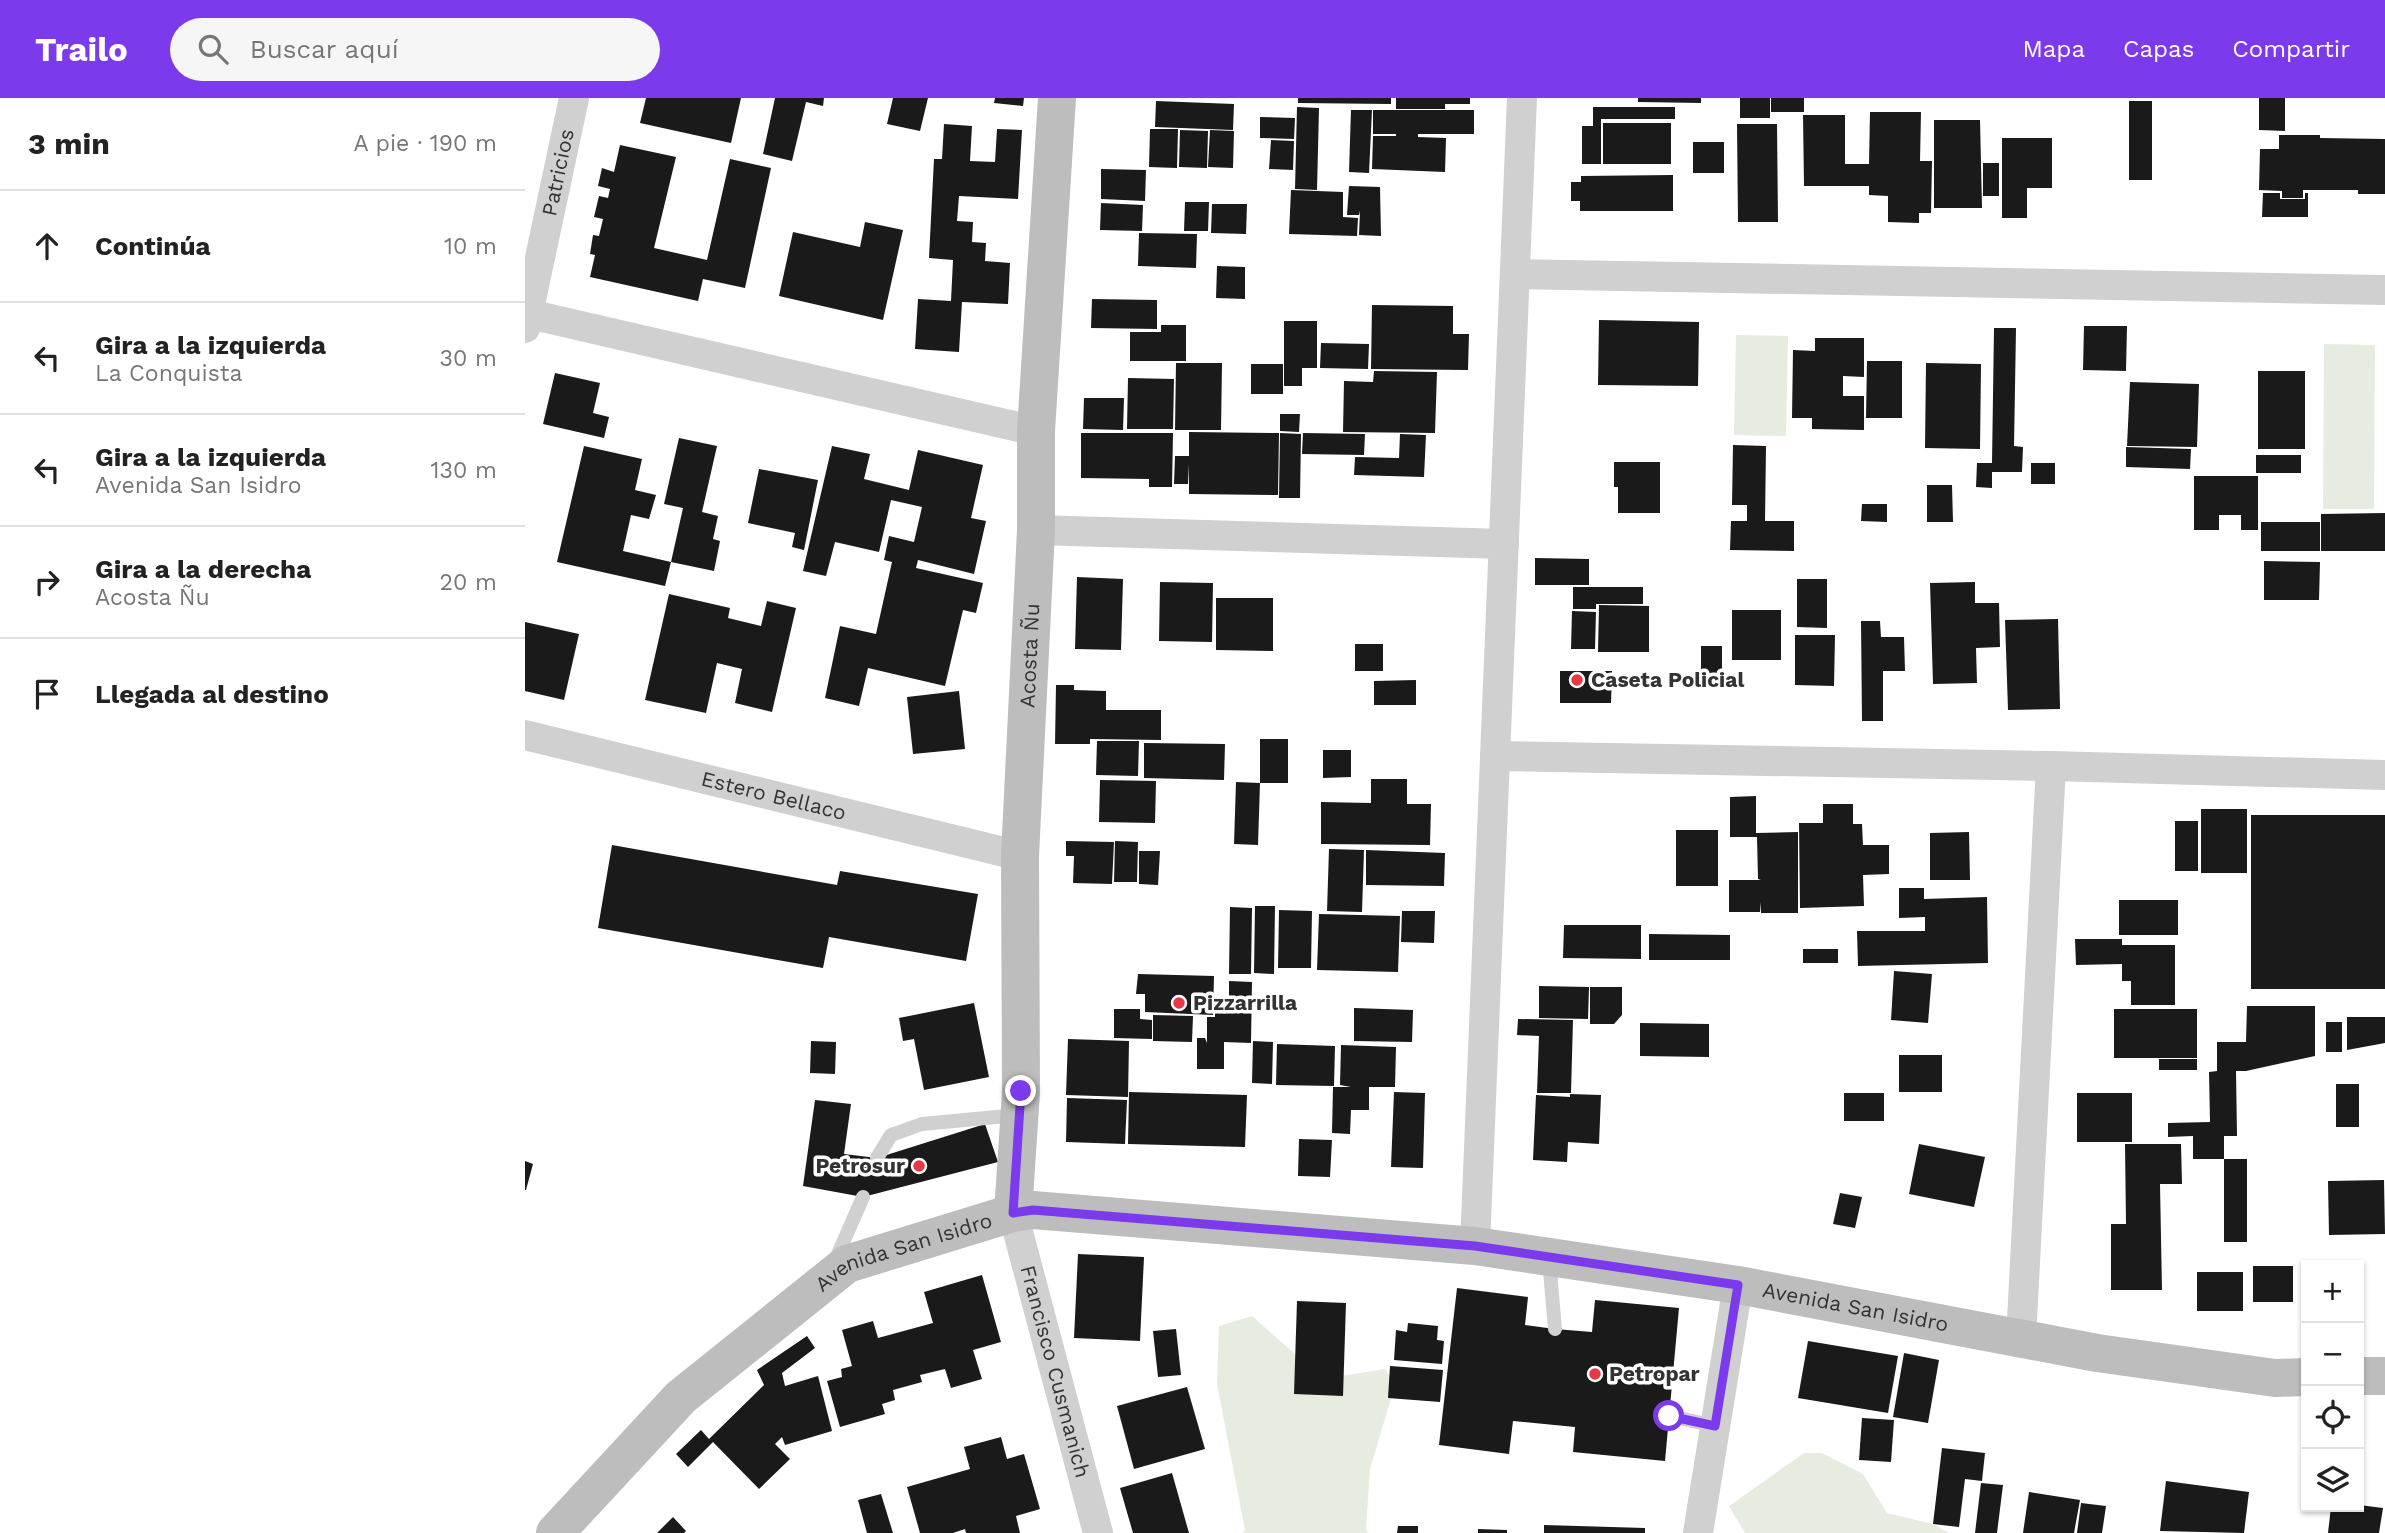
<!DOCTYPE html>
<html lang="es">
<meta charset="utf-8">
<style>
body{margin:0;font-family:"Work Sans",sans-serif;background:#f6f6f6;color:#222}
.controls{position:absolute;right:21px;bottom:21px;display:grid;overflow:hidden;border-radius:0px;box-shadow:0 2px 5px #0004}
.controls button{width:63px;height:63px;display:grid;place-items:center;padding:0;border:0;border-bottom:2px solid #e0e0e0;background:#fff;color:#222;font:35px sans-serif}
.stop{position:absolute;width:21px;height:21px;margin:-16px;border:5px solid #7c3aed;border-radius:50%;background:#fff}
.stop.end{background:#7c3aed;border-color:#fff;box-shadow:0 2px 7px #0008}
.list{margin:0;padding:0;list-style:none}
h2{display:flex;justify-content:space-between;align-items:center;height:91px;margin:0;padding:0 28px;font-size:30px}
h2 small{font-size:23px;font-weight:400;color:#767676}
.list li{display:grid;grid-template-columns:46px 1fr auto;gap:21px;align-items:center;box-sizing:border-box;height:112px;padding:0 28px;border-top:2px solid #e0e0e0}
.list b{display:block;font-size:26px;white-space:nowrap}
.list p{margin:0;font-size:23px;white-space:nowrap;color:#767676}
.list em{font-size:23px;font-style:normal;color:#767676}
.icon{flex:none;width:38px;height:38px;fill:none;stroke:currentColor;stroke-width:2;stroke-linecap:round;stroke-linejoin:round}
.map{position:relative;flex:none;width:1860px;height:1435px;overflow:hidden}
header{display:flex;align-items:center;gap:42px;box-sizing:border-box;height:98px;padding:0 35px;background:#7c3aed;color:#fff}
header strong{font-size:33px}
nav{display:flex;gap:38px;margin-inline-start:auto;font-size:24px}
.search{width:490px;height:63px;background:#f6f6f6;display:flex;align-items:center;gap:18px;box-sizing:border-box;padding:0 24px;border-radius:38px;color:#767676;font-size:26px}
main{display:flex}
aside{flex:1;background:#fff}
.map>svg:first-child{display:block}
.green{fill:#e6ecdf}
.building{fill:#1a1a1a}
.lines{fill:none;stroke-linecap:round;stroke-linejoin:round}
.lane{stroke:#d0d0d0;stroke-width:14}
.street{stroke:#d0d0d0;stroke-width:30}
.secondary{stroke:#bdbdbd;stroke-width:38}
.route{stroke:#7c3aed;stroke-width:9}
.poi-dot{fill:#e63946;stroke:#fff;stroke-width:2.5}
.labels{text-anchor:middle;stroke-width:7;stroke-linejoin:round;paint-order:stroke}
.street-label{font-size:21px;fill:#333;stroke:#fff}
.poi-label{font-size:21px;font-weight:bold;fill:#333;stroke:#fff;text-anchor:start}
</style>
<header>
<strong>Trailo</strong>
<div class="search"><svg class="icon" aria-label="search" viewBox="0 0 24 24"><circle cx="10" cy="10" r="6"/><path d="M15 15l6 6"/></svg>Buscar aquí</div>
<nav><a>Mapa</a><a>Capas</a><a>Compartir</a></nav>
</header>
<main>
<aside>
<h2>3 min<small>A pie · 190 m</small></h2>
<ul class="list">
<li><svg class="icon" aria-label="ahead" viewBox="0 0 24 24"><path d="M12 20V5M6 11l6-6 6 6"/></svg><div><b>Continúa</b></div><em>10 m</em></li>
<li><svg class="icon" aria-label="left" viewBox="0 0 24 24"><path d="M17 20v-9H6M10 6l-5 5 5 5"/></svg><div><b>Gira a la izquierda</b><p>La Conquista</p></div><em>30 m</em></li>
<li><svg class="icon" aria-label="left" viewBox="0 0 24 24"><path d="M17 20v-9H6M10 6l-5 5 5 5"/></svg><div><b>Gira a la izquierda</b><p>Avenida San Isidro</p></div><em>130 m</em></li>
<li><svg class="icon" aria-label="right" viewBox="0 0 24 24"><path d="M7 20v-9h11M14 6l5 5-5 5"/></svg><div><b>Gira a la derecha</b><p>Acosta Ñu</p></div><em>20 m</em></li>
<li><svg class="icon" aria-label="arrive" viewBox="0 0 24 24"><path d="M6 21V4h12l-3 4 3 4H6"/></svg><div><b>Llegada al destino</b></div></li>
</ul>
</aside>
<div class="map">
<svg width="1860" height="1435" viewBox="0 0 1860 1435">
<rect width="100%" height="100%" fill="#fff"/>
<g class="green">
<polygon points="1211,237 1263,238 1261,338 1209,337"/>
<polygon points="1799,246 1850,247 1849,411 1798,411"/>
<polygon points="727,1218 798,1281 860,1271 870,1287 845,1371 841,1431 843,1435 718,1435 720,1432 692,1286 694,1228"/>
<polygon points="1279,1355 1297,1355 1338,1376 1362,1415 1408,1426 1424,1435 1220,1435 1204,1408"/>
</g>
<g class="building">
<polygon points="121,0 216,0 206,45 115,25"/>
<polygon points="250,0 299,0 298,8 281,4 267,63 238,56"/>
<polygon points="368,0 403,0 395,33 362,26"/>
<polygon points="470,0 499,0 498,8 469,5"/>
<polygon points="773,0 866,0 866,6 773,5"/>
<polygon points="871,0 945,0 945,6 920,6 920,11 871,11"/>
<polygon points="1113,0 1176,0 1176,5 1113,4"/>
<rect x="1215" y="0" width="30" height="20"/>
<rect x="1246" y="0" width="33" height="14"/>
<polygon points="1734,0 1760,0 1760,33 1734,32"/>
<polygon points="631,3 709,6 708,32 630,29"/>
<rect x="1604" y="3" width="23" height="79"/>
<polygon points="772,9 794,10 792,92 770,91"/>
<polygon points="1068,9 1150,9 1150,21 1076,21 1076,66 1057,66 1057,28 1068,28"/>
<polygon points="826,12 847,12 844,75 824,74"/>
<polygon points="848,12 949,12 949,36 893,36 893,39 921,40 920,74 847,71 848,38 871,38 871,36 848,36"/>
<polygon points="1345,14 1396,14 1395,63 1407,63 1406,115 1394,115 1394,125 1363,124 1363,98 1344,97 1344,88 1279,88 1278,17 1320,17 1320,66 1344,66"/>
<polygon points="735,19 770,20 769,41 735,40"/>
<polygon points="1409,22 1455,22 1457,110 1409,110"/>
<rect x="1078" y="25" width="68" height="41"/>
<polygon points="419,26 447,28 445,63 470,64 472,31 497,32 493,101 434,98 432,123 448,124 447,144 461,145 460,163 485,165 483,206 437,204 434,254 390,251 393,201 426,203 428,162 404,160 409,61 417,61"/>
<polygon points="1212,26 1252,26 1253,124 1213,124"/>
<polygon points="625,31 653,31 652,70 624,69"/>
<polygon points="655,32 683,33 682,70 654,69"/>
<polygon points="685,32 709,33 708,70 683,69"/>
<polygon points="1754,37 1795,37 1795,40 1860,41 1860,96 1833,96 1833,92 1778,92 1778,100 1757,100 1757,93 1734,92 1735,51 1754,51"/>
<polygon points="1477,40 1527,40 1527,90 1502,90 1502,120 1477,120"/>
<polygon points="746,42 769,43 768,72 744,71"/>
<rect x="1168" y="44" width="31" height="31"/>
<polygon points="95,47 151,59 129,150 182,162 205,61 246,70 220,190 178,181 173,203 65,179 70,157 65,156 68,137 74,138 78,121 69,119 74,98 83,100 85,91 73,88 77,70 89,74"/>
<rect x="1458" y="65" width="16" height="33"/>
<polygon points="576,71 621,72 620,103 576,101"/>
<polygon points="1148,77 1148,113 1055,113 1055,103 1046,103 1046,84 1056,84 1056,78"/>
<polygon points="824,88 855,89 856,138 834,137 835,113 834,117 822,117"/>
<polygon points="766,92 818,94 818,119 833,120 832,138 764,136"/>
<polygon points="1738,95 1755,95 1755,101 1780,101 1780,95 1783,95 1783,119 1737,119"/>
<polygon points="660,104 684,104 683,133 659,133"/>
<polygon points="576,105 618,107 617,133 575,132"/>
<polygon points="687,106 722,106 721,136 686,135"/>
<polygon points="340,124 378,132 358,222 254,198 268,134 335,149"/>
<polygon points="614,135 672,136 671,170 613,168"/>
<polygon points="692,168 720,169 720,201 691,200"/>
<polygon points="567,201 632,202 632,231 566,230"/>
<polygon points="847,207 928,208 928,236 944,236 943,272 846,271"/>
<polygon points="1074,222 1174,224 1173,288 1073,287"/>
<polygon points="759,223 792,223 792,270 777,270 777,288 759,288"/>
<polygon points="636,227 661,227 661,263 605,263 605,234 636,234"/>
<polygon points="1559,228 1602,228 1601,273 1558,272"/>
<polygon points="1469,230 1491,230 1489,348 1498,349 1497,374 1467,374 1467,390 1451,389 1452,365 1467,365"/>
<polygon points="1290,240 1339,240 1339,279 1318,278 1318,298 1339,298 1339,332 1287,331 1287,320 1267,320 1268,252 1290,253"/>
<polygon points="796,245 844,246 843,271 795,270"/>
<polygon points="1342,263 1377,263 1377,320 1341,320"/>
<polygon points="651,265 697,265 696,332 650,332"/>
<polygon points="1401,265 1456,266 1455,351 1400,350"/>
<rect x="726" y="266" width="32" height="30"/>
<polygon points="849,273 912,274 910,335 818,334 819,283 848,284"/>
<rect x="1733" y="273" width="47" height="78"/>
<polygon points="30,275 75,285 68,315 84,319 79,340 18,326"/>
<polygon points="603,280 649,281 648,331 602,331"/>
<polygon points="1605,284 1674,286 1672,349 1602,348"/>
<polygon points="559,300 599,300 598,332 558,331"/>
<polygon points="755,316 775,316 774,334 755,333"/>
<polygon points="664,334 754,335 753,397 664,396 664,366 663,386 649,386 650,358 664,358"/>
<polygon points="556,335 648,335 647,389 624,389 624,381 556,380"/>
<polygon points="755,335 776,336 775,400 754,400"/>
<polygon points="778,335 840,336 839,357 777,356"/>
<polygon points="875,336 901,337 899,379 829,377 830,359 874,360"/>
<polygon points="154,340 192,348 177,414 193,418 188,441 195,443 189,473 146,464 158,410 139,406"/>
<polygon points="1208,347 1241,348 1240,423 1269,423 1269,453 1205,452 1206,423 1222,423 1222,407 1207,407"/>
<polygon points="59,348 117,361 110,392 131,397 124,421 106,417 98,453 146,464 140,488 32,464"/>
<polygon points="307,348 345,356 339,381 384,392 393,352 458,367 446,420 461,423 449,476 393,462 391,470 458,485 451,515 438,512 420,588 343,570 334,608 300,600 315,528 351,536 367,464 359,462 364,438 389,444 397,409 366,402 354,454 310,444 301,478 278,473"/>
<polygon points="1601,349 1666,351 1665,371 1601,369"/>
<rect x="1731" y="357" width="45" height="18"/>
<polygon points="1089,364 1135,364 1135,415 1093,415 1093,389 1089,389"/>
<rect x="1506" y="365" width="24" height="21"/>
<polygon points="234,371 293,382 279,452 267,449 270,435 223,425"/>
<polygon points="1669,378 1733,378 1733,432 1716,432 1716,417 1694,417 1694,432 1669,432"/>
<polygon points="1402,387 1427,387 1428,424 1402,424"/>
<polygon points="1337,406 1362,406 1362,424 1336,423"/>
<polygon points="1860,415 1860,453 1796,453 1796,416"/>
<rect x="1736" y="424" width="59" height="29"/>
<polygon points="1010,460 1064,461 1064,487 1010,487"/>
<polygon points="1739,463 1795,464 1794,502 1739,502"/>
<polygon points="552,479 598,481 596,552 550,551"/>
<polygon points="1272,481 1302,481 1302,530 1272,529"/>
<polygon points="635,484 688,485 687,544 634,543"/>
<polygon points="1450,484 1450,505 1474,505 1475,549 1451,550 1452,585 1408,586 1405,485"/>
<polygon points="1048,489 1118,489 1118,506 1071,506 1071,511 1048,511"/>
<polygon points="144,496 205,510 203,520 236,528 242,503 271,510 247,614 210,605 217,571 192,565 181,615 120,602"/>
<polygon points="691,500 748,500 748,553 691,552"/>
<polygon points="1074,507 1124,508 1124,554 1073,554"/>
<rect x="1207" y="512" width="49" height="50"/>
<polygon points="1047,513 1071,514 1070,551 1046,551"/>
<polygon points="1533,521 1535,611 1483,612 1480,522"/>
<polygon points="1336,523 1355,523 1356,539 1379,539 1380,573 1358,573 1358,623 1337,623"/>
<polygon points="0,524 54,536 39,602 0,593"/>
<polygon points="1270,537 1310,537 1309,588 1270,587"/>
<rect x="830" y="546" width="28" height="27"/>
<rect x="1176" y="548" width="21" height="28"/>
<polygon points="1035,573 1087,573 1086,605 1035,605"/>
<polygon points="891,582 891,607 849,607 849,583"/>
<polygon points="531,587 549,587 549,592 581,593 581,612 636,612 636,642 565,641 565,646 530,646"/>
<polygon points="434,593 440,651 388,656 382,599"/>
<rect x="735" y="641" width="28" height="44"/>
<polygon points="572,643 614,643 613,678 571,677"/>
<polygon points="619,645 700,646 699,682 619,680"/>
<polygon points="798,652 826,652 826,679 798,680"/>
<polygon points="846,681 882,681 882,706 906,706 905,747 796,746 796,704 846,705"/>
<polygon points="575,682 631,683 630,725 574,724"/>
<polygon points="711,684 735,685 733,747 709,746"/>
<polygon points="1231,698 1231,735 1273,734 1273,815 1236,815 1236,804 1235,814 1204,814 1204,782 1236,782 1233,781 1232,739 1205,739 1205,699"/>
<polygon points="1298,706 1328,706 1328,726 1337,726 1338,747 1364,747 1364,776 1338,777 1339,808 1275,810 1274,725 1298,725"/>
<rect x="1676" y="711" width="46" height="64"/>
<rect x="1726" y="717" width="134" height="174"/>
<rect x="1650" y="723" width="23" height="50"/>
<rect x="1151" y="732" width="42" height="56"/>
<polygon points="1444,734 1445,782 1405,782 1405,735"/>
<polygon points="541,743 589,744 587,786 548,785 549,758 541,758"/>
<polygon points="590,743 613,744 612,784 589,784"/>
<polygon points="87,747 312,787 315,773 453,796 441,863 304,839 298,870 73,830"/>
<polygon points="804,751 839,752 837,814 802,813"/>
<polygon points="841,752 920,755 919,788 841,787"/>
<polygon points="614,753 635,753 633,787 614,786"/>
<polygon points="1374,790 1399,790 1399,801 1462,799 1463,865 1333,868 1332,833 1400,833 1400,819 1374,820"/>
<rect x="1594" y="802" width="59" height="35"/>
<polygon points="730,808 750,808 749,876 729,875"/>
<polygon points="705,809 727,810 726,876 704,876"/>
<polygon points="754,812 787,813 786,870 753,870"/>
<polygon points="877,813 910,813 909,845 876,844"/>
<polygon points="794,816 875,818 873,874 792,872"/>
<polygon points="1039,827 1116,827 1116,861 1038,860"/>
<polygon points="1124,836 1205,837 1205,862 1124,862"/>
<polygon points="1550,841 1597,841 1597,847 1650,847 1650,907 1606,907 1606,883 1597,883 1597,866 1551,867"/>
<rect x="1278" y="851" width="35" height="14"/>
<polygon points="1369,873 1407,876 1403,925 1366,922"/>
<polygon points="613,876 689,878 688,917 620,914 620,896 611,896"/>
<polygon points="704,883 727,884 726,945 699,944 699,971 672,971 672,940 680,940 682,945 682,919 690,919 690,905 704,905"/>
<polygon points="1014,888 1064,889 1063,921 1014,920"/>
<polygon points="1065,889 1097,889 1097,917 1089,926 1065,926"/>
<polygon points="449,905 464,979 399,992 389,941 378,943 374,920"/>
<polygon points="1722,908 1790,908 1790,958 1721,973 1711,973 1712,1038 1699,1038 1699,1061 1668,1061 1668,1038 1643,1039 1643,1025 1685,1024 1684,974 1692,973 1692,944 1721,944"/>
<polygon points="829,910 888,912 887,944 829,943"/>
<polygon points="589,911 615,911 615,921 627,922 627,941 589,940"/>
<rect x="1589" y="911" width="83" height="49"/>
<polygon points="628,917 668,918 667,944 628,943"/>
<polygon points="1822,919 1860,919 1860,945 1822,952"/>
<polygon points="993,921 1048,922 1046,995 1012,995 1014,938 992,937"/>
<rect x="1801" y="924" width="16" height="30"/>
<polygon points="1115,925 1184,926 1184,959 1115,958"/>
<polygon points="543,941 604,943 603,999 541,997"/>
<polygon points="286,943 311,944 310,976 285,975"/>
<polygon points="728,943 748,944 747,986 727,985"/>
<polygon points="752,946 810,948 809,988 751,987"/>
<polygon points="816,947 871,949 870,989 844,989 844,1012 826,1012 825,1036 807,1035 808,989 826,989 815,987"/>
<rect x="1374" y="957" width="43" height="37"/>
<rect x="1634" y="961" width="38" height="11"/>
<rect x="1811" y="986" width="23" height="43"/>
<polygon points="604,994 722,997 720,1049 603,1046"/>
<polygon points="869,994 900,995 898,1070 866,1069"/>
<rect x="1319" y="995" width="40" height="28"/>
<rect x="1552" y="995" width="55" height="49"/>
<polygon points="1045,996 1076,997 1074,1046 1043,1044 1042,1064 1008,1062 1011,997 1045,999"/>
<polygon points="542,1000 602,1002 600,1046 541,1044"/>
<polygon points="290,1002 326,1006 319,1056 352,1060 460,1026 473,1064 338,1099 278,1088"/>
<polygon points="774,1041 807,1042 805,1079 773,1078"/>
<polygon points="1394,1046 1460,1059 1449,1109 1384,1096"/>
<polygon points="1600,1046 1656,1046 1657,1086 1635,1086 1637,1192 1586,1192 1586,1126 1601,1126"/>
<rect x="1699" y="1061" width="23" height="83"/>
<polygon points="0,1063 8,1066 1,1092 0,1092"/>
<polygon points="1859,1082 1860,1136 1804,1137 1803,1083"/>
<polygon points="1315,1095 1337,1099 1330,1130 1308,1126"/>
<polygon points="553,1156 619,1159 615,1243 549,1240"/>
<rect x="1728" y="1168" width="40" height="36"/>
<rect x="1672" y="1174" width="46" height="39"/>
<polygon points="457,1177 476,1244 448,1252 457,1281 426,1290 420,1271 395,1277 397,1284 368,1292 370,1302 357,1306 360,1316 315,1329 302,1283 317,1279 316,1271 327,1268 317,1232 348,1223 353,1240 408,1225 399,1194"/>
<polygon points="932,1190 1003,1199 1000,1227 1030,1231 1067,1234 1070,1202 1154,1210 1140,1363 1048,1354 1050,1329 988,1323 984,1356 914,1347"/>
<polygon points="772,1203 821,1205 818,1298 769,1296"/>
<polygon points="883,1225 913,1228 912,1242 919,1243 917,1266 869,1262 871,1232 882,1234"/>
<polygon points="651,1231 656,1277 633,1279 628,1233"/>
<polygon points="282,1238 290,1250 257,1275 260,1288 293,1278 307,1333 260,1347 257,1339 250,1346 265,1361 234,1391 188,1344 163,1369 151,1356 176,1332 184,1341 239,1287 232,1272"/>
<polygon points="1283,1243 1373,1258 1363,1315 1273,1300"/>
<polygon points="1379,1255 1414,1262 1403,1325 1368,1319"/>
<polygon points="865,1268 918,1272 915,1304 863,1300"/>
<polygon points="662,1289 680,1351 609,1371 592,1308"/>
<polygon points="1337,1320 1369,1322 1366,1364 1334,1362"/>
<polygon points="476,1339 482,1361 499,1356 515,1411 491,1418 495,1435 441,1435 440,1431 428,1435 395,1435 382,1389 445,1371 439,1349"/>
<polygon points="1417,1350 1460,1355 1457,1383 1440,1381 1434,1429 1408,1426"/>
<polygon points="647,1375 664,1435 608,1435 595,1390"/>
<polygon points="1641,1383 1724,1394 1719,1435 1635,1433"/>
<polygon points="1456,1385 1478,1387 1472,1435 1450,1435"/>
<polygon points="1504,1394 1555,1402 1549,1435 1498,1435"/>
<polygon points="356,1396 368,1435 342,1435 333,1402"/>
<polygon points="1556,1405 1581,1408 1577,1435 1552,1435"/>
<polygon points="1834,1407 1858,1410 1854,1435 1803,1435 1806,1409 1834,1409"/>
<polygon points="148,1419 161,1433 159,1435 132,1435"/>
<polygon points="1019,1427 1120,1430 1120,1435 1019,1435"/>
<polygon points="873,1428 893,1428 893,1435 872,1435"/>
<polygon points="953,1431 982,1432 982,1435 953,1435"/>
</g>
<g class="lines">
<g class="lane">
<polyline points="352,1060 366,1037 397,1026 493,1017"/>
<polyline points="1024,1161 1030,1231"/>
<polyline points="309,1165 338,1099"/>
<polyline points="1145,1318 1190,1328"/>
</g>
<g class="street">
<polyline points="990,176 1860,192"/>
<polyline points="4,216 511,333"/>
<path id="s1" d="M0,230l49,-230"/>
<polyline points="511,432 979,446"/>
<path id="s2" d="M0,637l495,121"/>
<polyline points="970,658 1526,668 1860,677"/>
<path id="s3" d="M488,1115l85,320"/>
<polyline points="950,1148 997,0"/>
<polyline points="1496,1241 1526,668"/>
<polyline points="1173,1435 1213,1187"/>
</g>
<g class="secondary">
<path id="s4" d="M488,1115l8,-121 -1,-236 16,-326v-99l21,-333"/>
<polyline points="1834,1278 1860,1278"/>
<path id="s5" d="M30,1435l126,-136 166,-133 166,-51 20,-3 442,36 263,39 359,68 178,25 31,-1"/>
</g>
</g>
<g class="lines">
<polyline class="route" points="496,993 488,1115 508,1112 950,1148 1213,1187 1190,1328 1144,1318"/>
</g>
<g class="poi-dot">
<circle cx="1052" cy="582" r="7"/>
<circle cx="654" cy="905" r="7"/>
<circle cx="394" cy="1068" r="7"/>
<circle cx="1070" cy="1276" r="7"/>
</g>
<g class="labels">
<g class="street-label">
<text dy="7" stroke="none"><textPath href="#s1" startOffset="159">Patricios</textPath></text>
<text dy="7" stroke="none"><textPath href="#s4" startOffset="558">Acosta Ñu</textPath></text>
<text dy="7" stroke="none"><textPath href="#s2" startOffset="256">Estero Bellaco</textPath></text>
<text dy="7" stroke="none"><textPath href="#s5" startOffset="455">Avenida San Isidro</textPath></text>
<text dy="7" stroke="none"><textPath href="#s5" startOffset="1421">Avenida San Isidro</textPath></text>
<text dy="7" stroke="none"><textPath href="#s3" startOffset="164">Francisco Cusmanich</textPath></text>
</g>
<g class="poi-label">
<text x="1066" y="589">Caseta Policial</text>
<text x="668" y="912">Pizzarrilla</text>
<text x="380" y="1075" text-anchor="end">Petrosur</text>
<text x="1084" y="1283">Petropar</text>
</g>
</g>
</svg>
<div class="controls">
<button>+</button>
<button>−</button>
<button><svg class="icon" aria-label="locate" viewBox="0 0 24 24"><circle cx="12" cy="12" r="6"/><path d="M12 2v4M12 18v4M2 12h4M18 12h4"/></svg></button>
<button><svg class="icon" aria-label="layers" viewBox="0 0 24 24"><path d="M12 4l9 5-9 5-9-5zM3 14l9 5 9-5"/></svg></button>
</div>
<div class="stop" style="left:1144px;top:1318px"></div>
<div class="stop end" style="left:496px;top:993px"></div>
</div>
</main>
